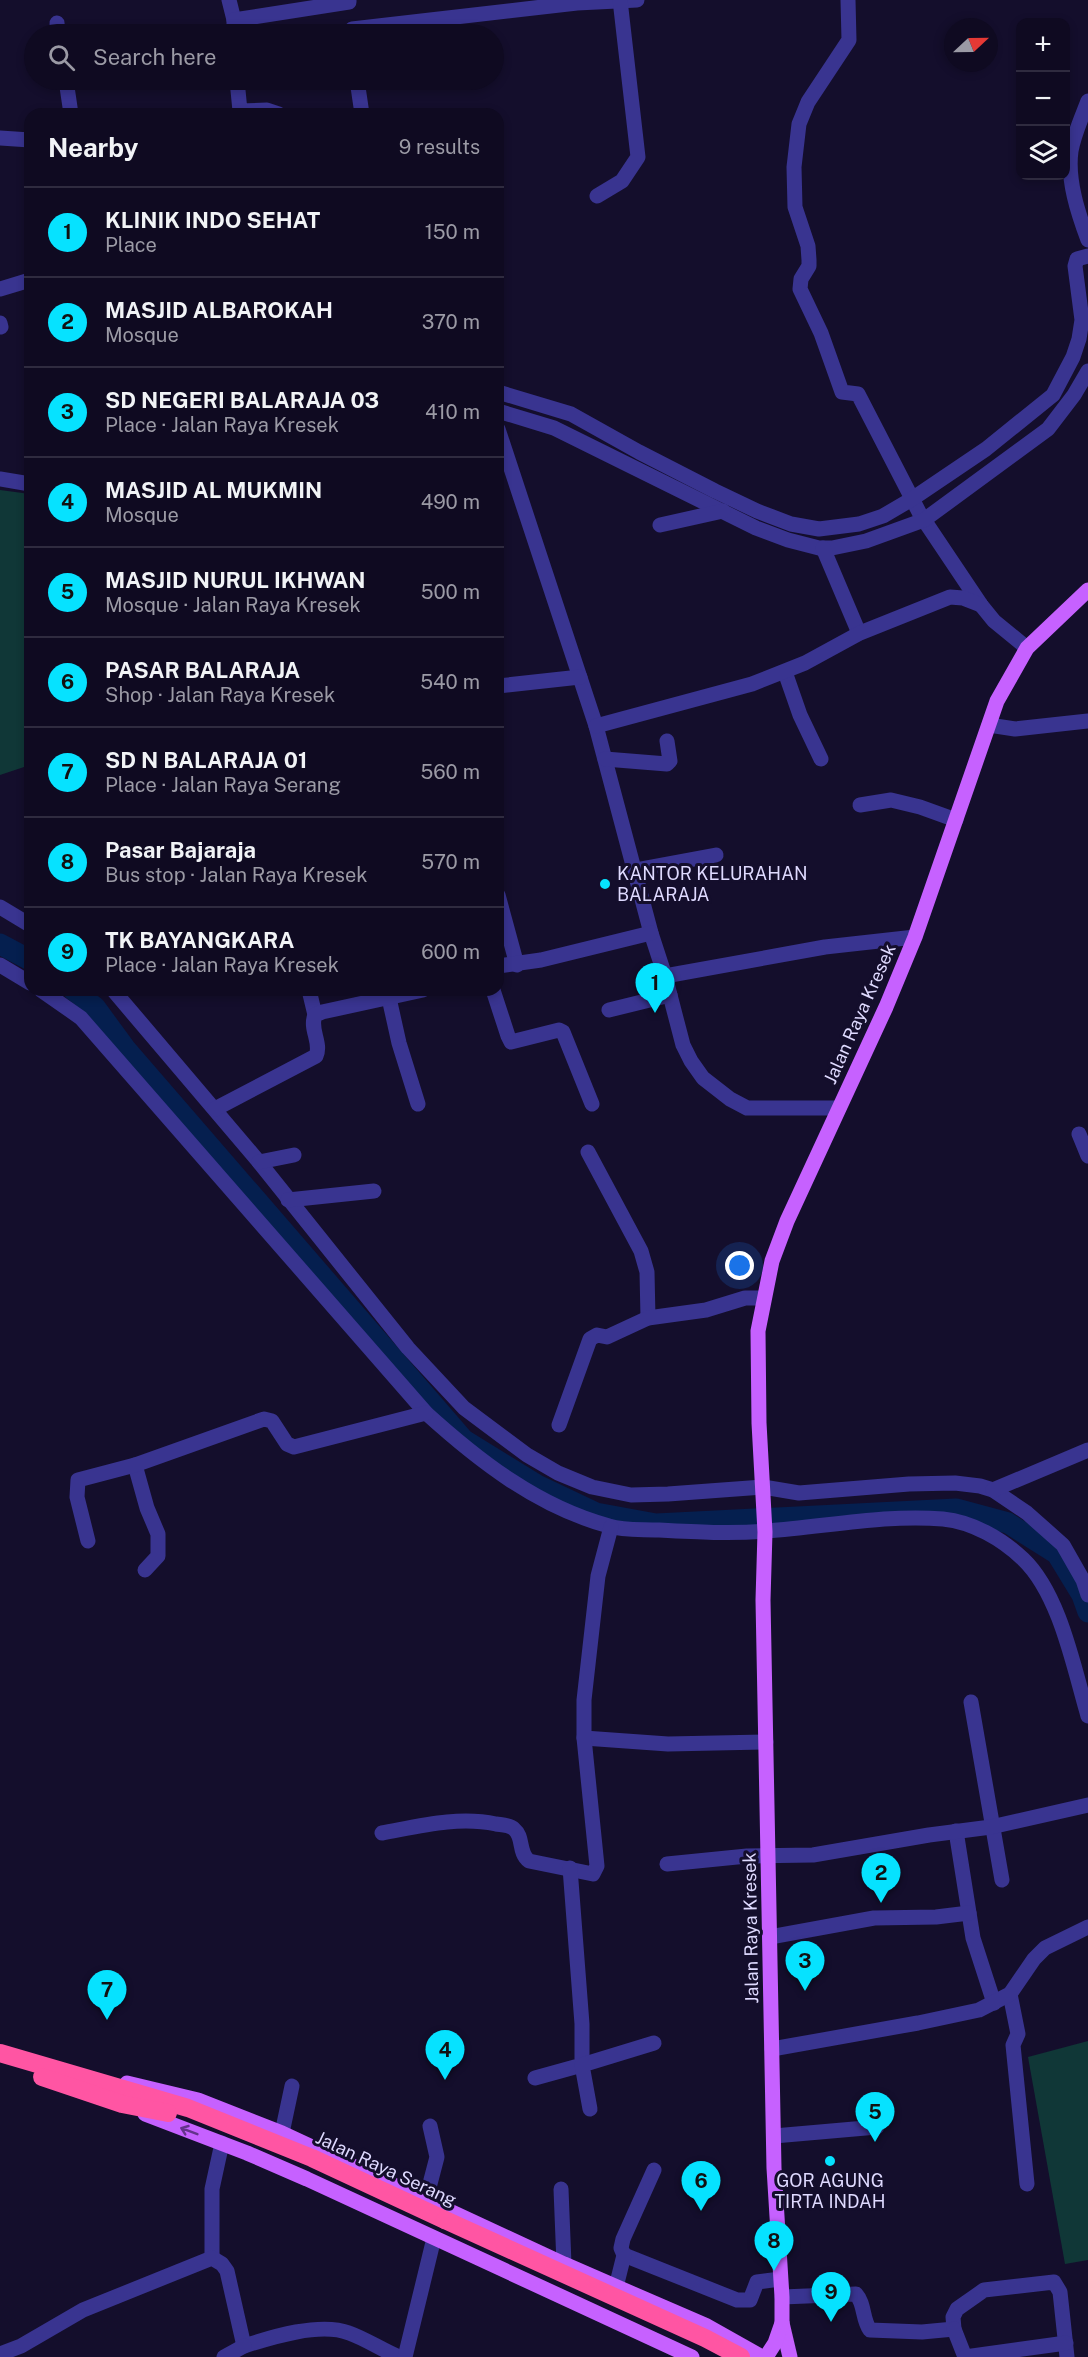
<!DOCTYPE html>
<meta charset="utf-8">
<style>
body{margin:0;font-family:"Public Sans",sans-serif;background:#1d182e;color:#f1f3f6}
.controls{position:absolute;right:18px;top:18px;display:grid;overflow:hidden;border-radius:12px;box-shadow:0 3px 9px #0003}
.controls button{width:54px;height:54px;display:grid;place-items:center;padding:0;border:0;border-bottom:2px solid #2f2b3f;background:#0f0a21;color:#f1f3f6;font:30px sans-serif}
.compass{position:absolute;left:944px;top:18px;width:54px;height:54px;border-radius:50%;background:#0f0a21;box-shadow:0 3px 9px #0003;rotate:68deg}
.you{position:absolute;left:740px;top:1266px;width:21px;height:21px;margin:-15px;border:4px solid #fff;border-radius:50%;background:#1a73e8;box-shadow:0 0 0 9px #1a73e833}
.badge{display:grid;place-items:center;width:39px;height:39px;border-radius:50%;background:#06e2ff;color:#111;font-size:20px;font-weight:700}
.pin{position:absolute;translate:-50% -50px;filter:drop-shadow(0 2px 3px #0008)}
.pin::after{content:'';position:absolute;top:32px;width:21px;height:18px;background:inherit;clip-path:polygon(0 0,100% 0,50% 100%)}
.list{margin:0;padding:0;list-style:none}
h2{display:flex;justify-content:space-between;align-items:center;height:78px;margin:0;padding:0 24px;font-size:26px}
h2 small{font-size:20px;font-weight:400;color:#9b9aa5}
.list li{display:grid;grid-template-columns:39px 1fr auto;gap:18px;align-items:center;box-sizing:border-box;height:90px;padding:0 24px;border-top:2px solid #2f2b3f}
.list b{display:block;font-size:22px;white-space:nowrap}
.list p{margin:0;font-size:20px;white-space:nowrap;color:#9b9aa5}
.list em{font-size:20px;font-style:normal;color:#9b9aa5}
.icon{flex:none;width:33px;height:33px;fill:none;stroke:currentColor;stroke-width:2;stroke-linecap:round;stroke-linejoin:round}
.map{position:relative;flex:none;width:1088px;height:2357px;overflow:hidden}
.search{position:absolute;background:#0f0a21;box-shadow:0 3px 9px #0003;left:24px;top:24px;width:480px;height:66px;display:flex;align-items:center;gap:15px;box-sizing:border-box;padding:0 21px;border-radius:33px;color:#9b9aa5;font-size:22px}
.panel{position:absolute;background:#0f0a21;box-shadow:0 3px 9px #0003;left:24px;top:108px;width:480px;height:888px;border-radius:18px}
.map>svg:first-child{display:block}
.green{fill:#103737}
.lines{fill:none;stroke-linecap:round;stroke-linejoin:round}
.river{stroke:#051f4f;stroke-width:21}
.minor{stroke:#393490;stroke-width:15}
.major{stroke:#c661ff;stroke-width:15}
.highway{stroke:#ff55a3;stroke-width:18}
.highway-bridge{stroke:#ff55a3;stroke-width:18}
.oneway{stroke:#64338b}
.poi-dot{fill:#06e2ff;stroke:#140e2c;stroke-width:2}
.labels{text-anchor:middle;stroke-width:6;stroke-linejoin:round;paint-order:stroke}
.poi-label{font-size:18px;fill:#dfdaff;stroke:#140e2c;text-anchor:start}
.street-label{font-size:18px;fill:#dfdaff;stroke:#140e2c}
</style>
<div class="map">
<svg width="1088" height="2357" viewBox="0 0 1088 2357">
<rect width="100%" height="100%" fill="#140e2c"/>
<g class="green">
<polygon points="0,490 30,494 30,765 0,775"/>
<polygon points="1088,2041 1088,2260 1065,2264 1028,2057"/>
</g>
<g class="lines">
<g class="river">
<polyline points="0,944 30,960"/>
<polyline points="73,990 95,1007 125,1048 464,1440 537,1485 596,1513 656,1524 956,1509 1008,1523 1057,1554 1082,1595 1088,1612"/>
</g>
<g class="minor">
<polyline points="229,0 234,20"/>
<polyline points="848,0 849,40 808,102 799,124 794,167 795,207 808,246 809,260 809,266 801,279 800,289 821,333 842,392 858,394 920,514 981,605 994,621 1027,648"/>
<polyline points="57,23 58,34"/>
<polyline points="352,29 577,3 637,0"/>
<polyline points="234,34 234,20 349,2 349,0"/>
<polyline points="66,80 71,114"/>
<polyline points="237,80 240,111 267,110 279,114"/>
<polyline points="357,80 362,114"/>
<path d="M1088,101c-6,16 -14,33 -17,50 -4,29 7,62 17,89"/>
<polyline points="0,138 30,140"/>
<polyline points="597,196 622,181 638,157 620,0"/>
<polyline points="0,289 30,280"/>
<polyline points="0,323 1,327"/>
<polyline points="498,392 571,414 639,452 715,491 757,511 791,524 819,529 859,524 883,516 912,499 986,449 1053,395 1073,357 1079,339 1082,320 1075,266 1077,259 1088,256"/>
<polyline points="498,411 554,428 756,528 788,540 819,548 832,548 866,541 924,520 1048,429 1074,395 1088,371"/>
<polyline points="498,429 596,726 651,933 665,976 683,1045 691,1061 703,1078 730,1099 747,1108 839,1108"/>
<polyline points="0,479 30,484"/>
<polyline points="660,525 723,511"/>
<polyline points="823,548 859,633"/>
<polyline points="785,672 800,715 821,759"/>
<polyline points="498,686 580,677"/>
<polyline points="989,725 1015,729 1088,721"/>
<polyline points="596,726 752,684 805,663 860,633 950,597 963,598 981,605"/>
<polyline points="605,759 667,764 670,761 667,741"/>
<polyline points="860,805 891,800 920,807 956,820"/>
<polyline points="635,870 716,855"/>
<polyline points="498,895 517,965"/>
<polyline points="0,907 30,925"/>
<polyline points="0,965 30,983"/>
<polyline points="498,966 541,960 651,933"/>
<polyline points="665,976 825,947 915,937"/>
<path d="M41,990l40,28 345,395c53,48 112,94 183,113 15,5 34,3 49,4 37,2 73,4 109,1 58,-4 118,-17 176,-12 30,3 59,20 80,40 37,35 51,110 65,157"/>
<polyline points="113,990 259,1162 408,1348 464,1408 527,1455 558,1473 592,1487 631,1495 668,1494 763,1487 799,1493 909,1484 955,1483 980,1486 993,1490 1027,1513 1063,1545 1083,1580 1088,1595"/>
<polyline points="309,990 315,1015"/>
<polyline points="493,990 508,1036 511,1042 559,1030 563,1032 592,1104"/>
<polyline points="389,998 399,1043 418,1104"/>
<polyline points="609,1010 670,995"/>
<path d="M215,1109l101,-53c6,-13 -7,-27 -1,-41l7,-3 101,-22"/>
<polyline points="1079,1134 1088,1156"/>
<polyline points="588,1152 641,1251 647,1272 648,1318"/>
<polyline points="259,1162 294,1155"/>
<polyline points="288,1200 374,1191"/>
<polyline points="559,1425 590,1339 597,1335 607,1337 648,1318 706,1310 745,1298 764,1298"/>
<polyline points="135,1465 147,1508 158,1534 158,1556 145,1570"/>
<polyline points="993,1490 1088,1450"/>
<polyline points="88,1541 77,1497 78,1480 135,1465 264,1419 272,1421 287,1444 294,1447 426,1413"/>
<polyline points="971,1702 1002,1880"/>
<polyline points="584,1738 668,1744 766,1742"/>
<polyline points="956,1831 973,1938 994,2003"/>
<path d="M382,1833c38,-7 76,-17 114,-9 6,1 14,1 18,5 10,8 4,24 15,32l64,13 4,-8 -13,-128v-38l14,-124 13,-49"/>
<polyline points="667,1864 747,1856 813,1855 929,1835 991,1827 1088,1805"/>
<polyline points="770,1937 874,1918 936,1917 969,1913"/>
<polyline points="1010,1994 1018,2034 1013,2045 1027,2184"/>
<polyline points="772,2049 918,2023 979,2010 1010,1994 1034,1959 1045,1948 1088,1927"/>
<polyline points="535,2078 582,2065 582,2024 570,1868"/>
<polyline points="590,2109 582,2065 654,2043"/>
<polyline points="282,2133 292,2086"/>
<polyline points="774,2136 877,2127"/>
<polyline points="561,2189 564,2264"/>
<polyline points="426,2199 437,2157 430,2126"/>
<polyline points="624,2255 737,2300 750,2300 757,2282 780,2279"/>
<polyline points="212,2258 212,2189 222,2143"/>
<polyline points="616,2287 624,2255 621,2248 623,2239 654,2170"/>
<path d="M782,2297l74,-3c9,10 6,25 14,36l52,2 32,-3 -1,-12 4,-8 27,-19 70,-8 6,10 7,65"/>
<polyline points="954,2329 965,2357"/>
<path d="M0,2354l21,-8 62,-36 129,-52 10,6 5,7 17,75c28,-9 76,-24 105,-13 17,6 33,17 50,24"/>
<polyline points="224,2357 244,2346"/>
<polyline points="405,2357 434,2238"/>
<polyline points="965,2357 1066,2343"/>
</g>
<g class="major">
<polyline points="127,2083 198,2100 282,2133 564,2264 707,2326 762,2357"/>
<polyline points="145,2114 247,2153 307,2179 692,2357"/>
<polyline points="782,2323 790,2357"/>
<polyline points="766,2357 775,2343 782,2323 782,2297 774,2168 763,1600 765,1532 759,1423 758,1331 772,1261 787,1221 886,1007 915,937 997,701 1027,648 1088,590"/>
</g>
<g class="highway">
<polyline points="0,2053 188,2108 312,2158 445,2220"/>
<polyline points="42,2077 122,2104 168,2113"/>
</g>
<polyline class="highway-bridge" points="445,2220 705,2338 741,2357"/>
</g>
<defs><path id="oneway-shaft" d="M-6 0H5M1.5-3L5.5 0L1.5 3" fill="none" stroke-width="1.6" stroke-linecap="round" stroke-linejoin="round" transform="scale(1.5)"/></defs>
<use class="oneway" href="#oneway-shaft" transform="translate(189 2131) rotate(-159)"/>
<g class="poi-dot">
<circle cx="605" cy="884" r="6"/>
<circle cx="830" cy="2161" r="6"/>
</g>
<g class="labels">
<g class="poi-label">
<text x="617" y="880">KANTOR KELURAHAN<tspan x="617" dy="21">BALARAJA</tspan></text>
<text x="830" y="2187" text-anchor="middle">GOR AGUNG<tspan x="830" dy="21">TIRTA INDAH</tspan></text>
</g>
<g class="street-label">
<text transform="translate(860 1014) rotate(-66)" y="6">Jalan Raya Kresek</text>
<text transform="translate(751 1928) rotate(-91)" y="6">Jalan Raya Kresek</text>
<text transform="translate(386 2169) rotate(25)" y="6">Jalan Raya Serang</text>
</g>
</g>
</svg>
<div class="controls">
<button>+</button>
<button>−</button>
<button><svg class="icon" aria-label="layers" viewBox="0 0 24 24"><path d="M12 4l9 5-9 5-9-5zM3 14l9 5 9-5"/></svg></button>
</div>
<svg class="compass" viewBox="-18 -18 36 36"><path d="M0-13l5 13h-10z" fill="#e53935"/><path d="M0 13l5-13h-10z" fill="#9b9aa5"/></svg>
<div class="you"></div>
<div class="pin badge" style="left:655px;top:1013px">1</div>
<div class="pin badge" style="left:881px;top:1903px">2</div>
<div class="pin badge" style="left:805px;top:1991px">3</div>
<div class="pin badge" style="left:445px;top:2080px">4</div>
<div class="pin badge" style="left:875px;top:2142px">5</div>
<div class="pin badge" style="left:701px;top:2211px">6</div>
<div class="pin badge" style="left:107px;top:2020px">7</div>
<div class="pin badge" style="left:774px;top:2271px">8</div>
<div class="pin badge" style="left:831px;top:2322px">9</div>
<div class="search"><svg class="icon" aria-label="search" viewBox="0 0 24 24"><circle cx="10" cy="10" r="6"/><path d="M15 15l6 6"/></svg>Search here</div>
<section class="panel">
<h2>Nearby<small>9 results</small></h2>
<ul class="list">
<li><span class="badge">1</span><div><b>KLINIK INDO SEHAT</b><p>Place</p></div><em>150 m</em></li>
<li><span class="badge">2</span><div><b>MASJID ALBAROKAH</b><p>Mosque</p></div><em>370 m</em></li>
<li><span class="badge">3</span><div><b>SD NEGERI BALARAJA 03</b><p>Place · Jalan Raya Kresek</p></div><em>410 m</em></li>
<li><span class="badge">4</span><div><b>MASJID AL MUKMIN</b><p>Mosque</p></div><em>490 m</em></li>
<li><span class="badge">5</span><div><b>MASJID NURUL IKHWAN</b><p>Mosque · Jalan Raya Kresek</p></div><em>500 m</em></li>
<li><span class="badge">6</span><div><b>PASAR BALARAJA</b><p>Shop · Jalan Raya Kresek</p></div><em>540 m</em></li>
<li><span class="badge">7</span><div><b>SD N BALARAJA 01</b><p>Place · Jalan Raya Serang</p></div><em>560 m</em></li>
<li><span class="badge">8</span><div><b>Pasar Bajaraja</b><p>Bus stop · Jalan Raya Kresek</p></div><em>570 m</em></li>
<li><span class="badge">9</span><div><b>TK BAYANGKARA</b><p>Place · Jalan Raya Kresek</p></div><em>600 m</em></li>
</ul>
</section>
</div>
